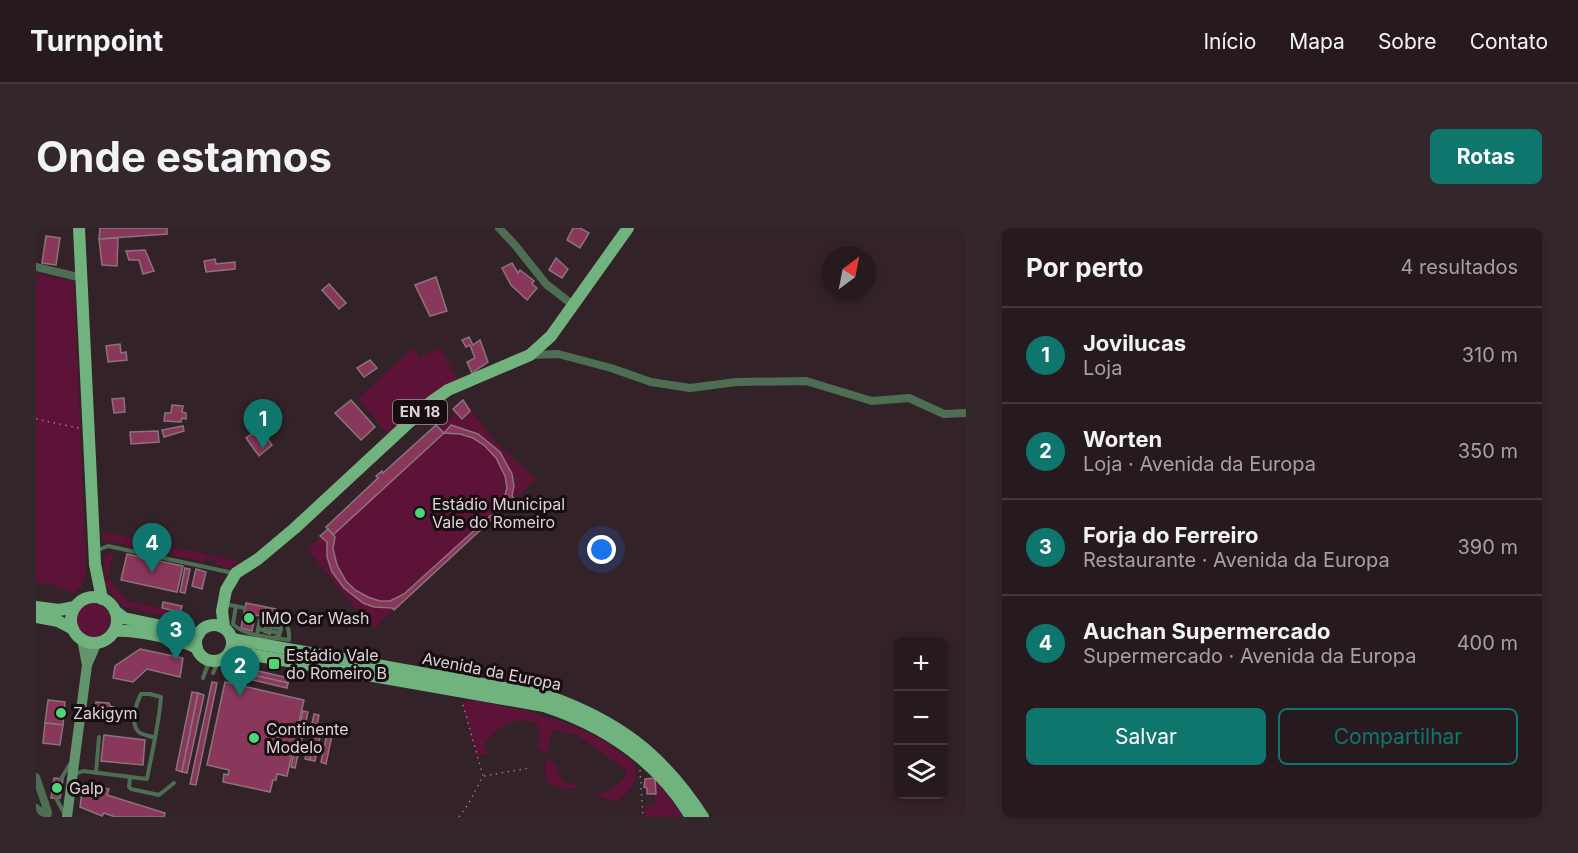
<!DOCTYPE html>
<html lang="pt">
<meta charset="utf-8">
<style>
body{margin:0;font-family:Inter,sans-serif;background:#33272c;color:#f1f3f6}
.controls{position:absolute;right:18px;bottom:18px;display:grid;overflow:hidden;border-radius:9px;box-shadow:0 3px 9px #0003}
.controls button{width:54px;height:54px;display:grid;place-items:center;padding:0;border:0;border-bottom:2px solid #43383d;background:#271a1f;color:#f1f3f6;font:30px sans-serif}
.compass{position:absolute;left:786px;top:18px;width:54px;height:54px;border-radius:50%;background:#271a1f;box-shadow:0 3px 9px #0003;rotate:32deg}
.you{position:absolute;left:566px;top:322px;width:21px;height:21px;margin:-15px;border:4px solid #fff;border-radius:50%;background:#1a73e8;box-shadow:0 0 0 9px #1a73e833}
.badge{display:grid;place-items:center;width:39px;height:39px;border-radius:50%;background:#0f766e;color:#fff;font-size:20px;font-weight:700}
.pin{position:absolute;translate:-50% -50px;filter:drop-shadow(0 2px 3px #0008)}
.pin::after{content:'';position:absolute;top:32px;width:21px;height:18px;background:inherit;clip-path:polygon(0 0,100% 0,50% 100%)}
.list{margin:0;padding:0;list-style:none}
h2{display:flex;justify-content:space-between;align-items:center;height:78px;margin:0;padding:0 24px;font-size:26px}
h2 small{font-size:20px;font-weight:400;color:#a4a1a4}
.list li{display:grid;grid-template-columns:39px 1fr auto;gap:18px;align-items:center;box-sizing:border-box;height:96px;padding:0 24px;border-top:2px solid #43383d}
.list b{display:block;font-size:22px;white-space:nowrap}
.list p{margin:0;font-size:20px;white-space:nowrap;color:#a4a1a4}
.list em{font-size:20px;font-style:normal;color:#a4a1a4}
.actions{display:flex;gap:12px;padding:18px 24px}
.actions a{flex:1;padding:14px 0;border:2px solid #0f766e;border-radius:9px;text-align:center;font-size:21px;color:#0f766e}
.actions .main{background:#0f766e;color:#fff}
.icon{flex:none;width:33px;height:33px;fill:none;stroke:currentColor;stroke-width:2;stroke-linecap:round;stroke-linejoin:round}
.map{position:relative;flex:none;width:930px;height:589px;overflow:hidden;border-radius:9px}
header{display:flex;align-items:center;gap:36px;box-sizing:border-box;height:84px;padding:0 30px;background:#271a1f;border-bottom:2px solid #43383d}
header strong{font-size:28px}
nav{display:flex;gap:33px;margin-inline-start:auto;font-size:21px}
.intro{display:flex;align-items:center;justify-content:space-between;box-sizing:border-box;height:144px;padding:0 36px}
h1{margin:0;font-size:42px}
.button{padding:15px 27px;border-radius:9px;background:#0f766e;color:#fff;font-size:21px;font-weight:700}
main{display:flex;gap:36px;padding:0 36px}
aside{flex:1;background:#271a1f;border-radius:9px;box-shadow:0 3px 9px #0003}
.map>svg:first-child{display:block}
.green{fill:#5d1237}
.building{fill:#8a375c;stroke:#8a747b;stroke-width:1.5}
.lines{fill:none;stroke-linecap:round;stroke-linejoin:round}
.path{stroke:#8b7d82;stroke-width:1.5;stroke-dasharray:1.5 4.5;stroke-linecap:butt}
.service{stroke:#4e6e54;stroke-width:4}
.minor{stroke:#4e6e54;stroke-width:8}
.secondary{stroke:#62956c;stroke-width:10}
.primary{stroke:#71b37f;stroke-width:12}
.poi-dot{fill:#4dd676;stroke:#160e11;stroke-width:2}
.labels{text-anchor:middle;stroke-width:6;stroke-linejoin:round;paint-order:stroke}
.shield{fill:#160e11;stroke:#a3989c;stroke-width:1.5}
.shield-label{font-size:15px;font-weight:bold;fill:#dfd3d7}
.poi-label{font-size:16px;fill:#dfd3d7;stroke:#160e11;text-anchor:start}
.street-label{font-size:16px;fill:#dfd3d7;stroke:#160e11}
</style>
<header>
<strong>Turnpoint</strong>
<nav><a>Início</a><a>Mapa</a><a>Sobre</a><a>Contato</a></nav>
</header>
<div class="intro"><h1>Onde estamos</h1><a class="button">Rotas</a></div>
<main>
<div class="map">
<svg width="930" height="589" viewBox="0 0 930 589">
<rect width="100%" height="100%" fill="#342229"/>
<g class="green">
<polygon points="0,45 25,51 38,53 50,343 45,359 37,365 14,356 0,355"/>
<path d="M378,119l5,11 21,-10 18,32c-28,13 -48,33 -70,54l-30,-35z"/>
<polygon points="427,172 458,212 500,251 337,401 271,321 292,302 290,299 341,250 340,248 346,243 348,245 400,197 404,200 420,185 417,181"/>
<polygon points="67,304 202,333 194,340 180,337 180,333 170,330 168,334 67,312"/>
<polygon points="75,324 77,324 71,352 77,353 79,361 89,368 88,372 146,385 139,390 87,379 69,358 68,332 70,326"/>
<circle cx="57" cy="392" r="17"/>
<path d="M440,473c61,12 109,20 158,62 4,21 -2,26 -18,39l-22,-7c15,-4 22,-7 32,-20l-1,-6 -48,-34 -25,-6 -6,31 9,2 2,8 7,12 19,6 -17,1 -18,-6 -3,-13 1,-18 -9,-3 3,-9 -2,-16c-21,-9 -43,2 -54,21l4,8 -11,2 -15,-53z"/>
<polygon points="619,550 647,589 609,589 609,577 619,577"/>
</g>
<g class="building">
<polygon points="64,0 131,0 131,6 63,11"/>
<polygon points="537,0 544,0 553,5 544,20 531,12"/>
<polygon points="10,8 24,10 20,37 6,35"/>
<polygon points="82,10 81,38 66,37 63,11"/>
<polygon points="109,22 118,43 107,46 103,32 93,32 90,23"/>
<polygon points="520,30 532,41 526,50 513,42"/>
<polygon points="179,31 180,36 199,34 199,41 170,44 168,33"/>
<polygon points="476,35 482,45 484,42 498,53 496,56 501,60 491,72 475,57 466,40"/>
<polygon points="400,49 411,83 394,88 379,57"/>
<polygon points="293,56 310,75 303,81 286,62"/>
<polygon points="433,109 437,117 444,112 452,134 436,145 431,134 439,130 434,117 430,119 426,112"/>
<polygon points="84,116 85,125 90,124 91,132 72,134 70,118"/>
<polygon points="334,132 341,140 328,149 321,140"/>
<polygon points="88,170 89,184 78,185 76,171"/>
<polygon points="315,172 339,199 325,212 299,185"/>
<polygon points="427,172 434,183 426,191 417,181"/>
<polygon points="136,177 147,178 146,184 150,185 150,191 146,190 145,194 128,193 129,185 135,185"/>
<polygon points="400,197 408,205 297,307 290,299 342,250 340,248 346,243 347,245"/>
<polygon points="415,197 442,206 464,224 476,246 478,258 476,268 478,271 358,382 356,380 338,379 327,375 308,360 296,344 291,329 291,314 284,308 292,301 299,309 297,321 301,337 310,353 319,362 332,369 344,373 354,373 368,366 463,280 468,271 471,260 469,248 460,230 448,217 437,210 424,206 408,205"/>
<polygon points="147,198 148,203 128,209 126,202"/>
<polygon points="224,200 236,217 223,228 210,210"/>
<polygon points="122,203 123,214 95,216 94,204"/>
<polygon points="91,326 147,338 141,364 85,352"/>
<polygon points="149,340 154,341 149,365 144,364"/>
<polygon points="160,341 170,344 166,361 156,358"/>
<polygon points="127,374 146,378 144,384 126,380"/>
<polygon points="210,375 240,381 234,406 228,404 230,389 219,387 216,403 205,400"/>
<polygon points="104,421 147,430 144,449 111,441 97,454 77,450 79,438"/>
<polygon points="200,438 253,450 252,455 199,443"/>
<polygon points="197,442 252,455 251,460 196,447"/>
<polygon points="176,454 181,455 160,557 154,556"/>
<polygon points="189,454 268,472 251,548 241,546 240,552 237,552 234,564 187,554 188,546 192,547 193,542 171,537"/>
<polygon points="156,464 162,465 146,544 140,542"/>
<polygon points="162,465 168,467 151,545 146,544"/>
<polygon points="12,472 29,474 27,497 9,495"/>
<polygon points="60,474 73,475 74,478 78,479 77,491 72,491 72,493 58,491"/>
<polygon points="267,483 272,484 259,540 255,539"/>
<polygon points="278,486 283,487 274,532 269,531"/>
<polygon points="9,495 27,497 24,517 7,515"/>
<polygon points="281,498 286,499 279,533 274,532"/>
<polygon points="292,501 297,502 290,536 285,534"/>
<polygon points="68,507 109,512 107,537 65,533"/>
<polygon points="18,550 27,551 24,570 15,570"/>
<polygon points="619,550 620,566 611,566 611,560 608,559 609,551"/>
<polygon points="47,555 73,561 71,567 129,585 128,589 79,589 68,585 66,588 44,579"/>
</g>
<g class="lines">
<g class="path">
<polyline points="0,191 43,200"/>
<polyline points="604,542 607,589"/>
<polyline points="448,548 493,540"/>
<polyline points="423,589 433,575 447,548 426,473"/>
</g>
<g class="service">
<polyline points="62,322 72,318 197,345"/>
<polyline points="188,376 209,380"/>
<path d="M200,378l-3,18c12,13 39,13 56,16 1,-11 -3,-23 -14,-26"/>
<polyline points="223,396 245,401"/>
<polyline points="222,401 243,405"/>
<polyline points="221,406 224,392 243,395 245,401 243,408 240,409"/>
<polyline points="177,445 183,432"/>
<polyline points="167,450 171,439 168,430"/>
<polyline points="60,545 63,509"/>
<path d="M37,547l10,-4 64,8c5,-27 12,-55 14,-82l-11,-3h-9c-5,10 -12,31 -1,39 4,2 10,3 15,5"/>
<polyline points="94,549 93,559 95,561 123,567 138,555"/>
<polyline points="25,551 34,536"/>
<polyline points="20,570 28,585"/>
</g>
<g class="minor">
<polyline points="463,0 479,17 510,56 537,77"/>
<polyline points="0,39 46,50"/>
<polyline points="494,127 522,126 575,140 615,154 654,160 700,154 770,153 836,173 873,170 908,186 930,185"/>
<polyline points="0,549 12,584 11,589"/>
<polyline points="0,580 11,588"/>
</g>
<g class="secondary">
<polyline points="46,411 51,437"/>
<polyline points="31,589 51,437 61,414"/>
</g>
<g class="primary">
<polyline points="43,0 59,336 66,371"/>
<circle cx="58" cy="392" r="23"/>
<polyline points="0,379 23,382 39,379"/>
<polyline points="79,383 88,390 163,406"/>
<polyline points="0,389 22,393 37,401"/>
<circle cx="178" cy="415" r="18"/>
<polyline points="188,399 186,383 190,362 200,345 222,331 259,300 395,174 412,162 494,127 515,108 592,0"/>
<path d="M78,403c20,-2 66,8 83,17"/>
<path d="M196,411l313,56c71,25 117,58 158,122"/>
<path d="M194,423l314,55c61,20 114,56 147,111"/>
</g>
</g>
<g class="poi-dot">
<circle cx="384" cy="285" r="6"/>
<circle cx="213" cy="390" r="6"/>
<rect x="232" y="430" width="12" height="12" rx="3"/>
<circle cx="25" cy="485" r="6"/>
<circle cx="218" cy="510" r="6"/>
<circle cx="21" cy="560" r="6"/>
</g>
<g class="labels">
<rect class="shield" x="357" y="172" width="54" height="24" rx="4.5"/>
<g class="shield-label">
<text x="384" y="189">EN 18</text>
</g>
<g class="poi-label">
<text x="396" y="282">Estádio Municipal<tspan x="396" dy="18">Vale do Romeiro</tspan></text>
<text x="225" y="396">IMO Car Wash</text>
<text x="250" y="433">Estádio Vale<tspan x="250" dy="18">do Romeiro B</tspan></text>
<text x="37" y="491">Zakigym</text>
<text x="230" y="507">Continente<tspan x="230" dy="18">Modelo</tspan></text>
<text x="33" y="566">Galp</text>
</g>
<g class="street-label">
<text transform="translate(456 443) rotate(11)" y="6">Avenida da Europa</text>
</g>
</g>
</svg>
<div class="controls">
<button>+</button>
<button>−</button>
<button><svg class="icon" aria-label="layers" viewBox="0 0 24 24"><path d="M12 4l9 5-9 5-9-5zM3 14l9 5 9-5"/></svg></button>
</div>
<svg class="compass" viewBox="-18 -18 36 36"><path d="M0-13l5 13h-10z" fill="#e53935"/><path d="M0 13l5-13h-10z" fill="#a4a1a4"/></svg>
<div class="you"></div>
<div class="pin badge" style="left:227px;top:221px">1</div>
<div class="pin badge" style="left:204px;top:468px">2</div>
<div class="pin badge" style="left:140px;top:432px">3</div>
<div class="pin badge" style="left:116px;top:345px">4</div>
</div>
<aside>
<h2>Por perto<small>4 resultados</small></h2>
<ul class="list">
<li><span class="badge">1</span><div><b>Jovilucas</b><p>Loja</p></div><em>310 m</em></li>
<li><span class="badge">2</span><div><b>Worten</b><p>Loja · Avenida da Europa</p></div><em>350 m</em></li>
<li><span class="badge">3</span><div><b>Forja do Ferreiro</b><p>Restaurante · Avenida da Europa</p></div><em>390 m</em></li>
<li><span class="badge">4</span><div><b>Auchan Supermercado</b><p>Supermercado · Avenida da Europa</p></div><em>400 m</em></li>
</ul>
<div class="actions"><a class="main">Salvar</a><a>Compartilhar</a></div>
</aside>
</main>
